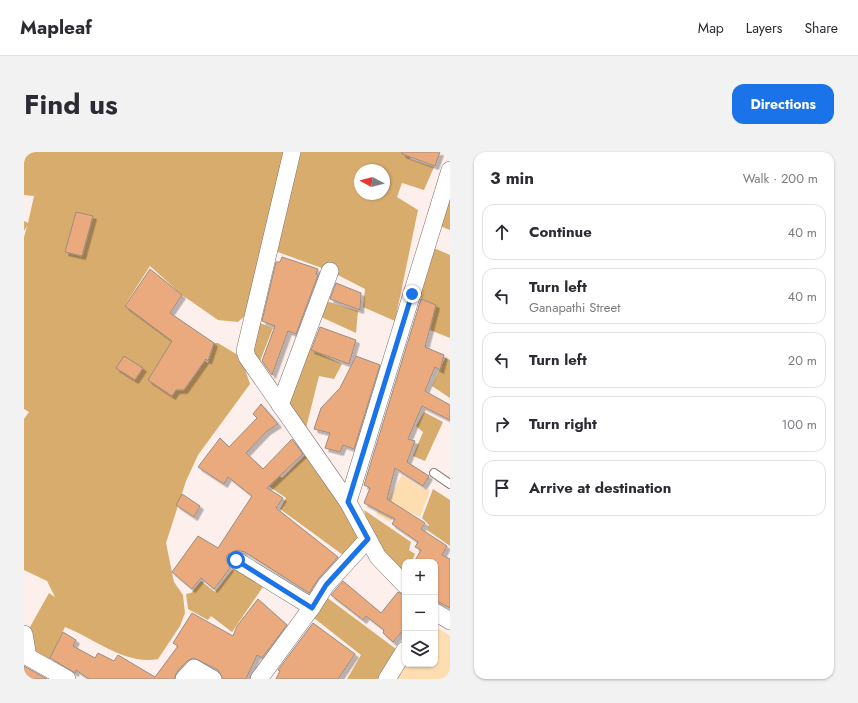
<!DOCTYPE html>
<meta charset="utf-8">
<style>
body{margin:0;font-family:Jost,sans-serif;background:#f2f2f3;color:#2b2b33}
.controls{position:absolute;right:12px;bottom:12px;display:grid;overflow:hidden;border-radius:8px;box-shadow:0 1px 3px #0004}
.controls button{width:36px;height:36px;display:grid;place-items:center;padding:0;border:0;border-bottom:1px solid #e1e1e2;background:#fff;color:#2b2b33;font:20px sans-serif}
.compass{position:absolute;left:330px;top:12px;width:36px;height:36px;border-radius:50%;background:#fff;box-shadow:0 1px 3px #0004;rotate:277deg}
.stop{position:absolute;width:12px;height:12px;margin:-9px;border:3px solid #1a73e8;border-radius:50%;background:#fff}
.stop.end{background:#1a73e8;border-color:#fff;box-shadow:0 1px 4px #0008}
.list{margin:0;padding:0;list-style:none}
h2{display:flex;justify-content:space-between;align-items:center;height:52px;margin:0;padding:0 16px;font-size:17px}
h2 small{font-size:13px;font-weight:400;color:#7c7c81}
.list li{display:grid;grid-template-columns:26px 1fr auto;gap:12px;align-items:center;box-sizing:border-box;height:56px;margin:0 8px 8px;padding:0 8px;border:1px solid #e1e1e2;border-radius:12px}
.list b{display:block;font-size:15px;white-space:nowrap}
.list p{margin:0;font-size:13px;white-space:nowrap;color:#7c7c81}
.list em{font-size:13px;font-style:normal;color:#7c7c81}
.icon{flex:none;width:22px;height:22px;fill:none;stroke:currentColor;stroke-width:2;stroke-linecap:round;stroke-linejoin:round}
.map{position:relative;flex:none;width:426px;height:527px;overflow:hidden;border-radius:12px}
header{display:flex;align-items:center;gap:24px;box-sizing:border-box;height:56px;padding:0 20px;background:#fff;border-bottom:1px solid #e1e1e2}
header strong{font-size:19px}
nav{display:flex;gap:22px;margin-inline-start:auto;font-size:14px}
.intro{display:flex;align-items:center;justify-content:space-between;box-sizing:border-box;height:96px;padding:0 24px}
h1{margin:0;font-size:28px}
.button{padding:10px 18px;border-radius:12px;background:#1a73e8;color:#fff;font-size:14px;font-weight:700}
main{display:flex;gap:24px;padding:0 24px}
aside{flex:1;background:#fff;border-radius:12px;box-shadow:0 1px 3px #0004}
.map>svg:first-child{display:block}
.green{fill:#feddb0}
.forest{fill:#d8ac6d;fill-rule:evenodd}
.building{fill:#eba97e;stroke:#9a8d84;filter:url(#shadow)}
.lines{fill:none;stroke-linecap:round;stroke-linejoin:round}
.service-casing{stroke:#7f706d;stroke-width:10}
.minor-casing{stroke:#7f706d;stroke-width:18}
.service{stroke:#fff;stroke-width:8}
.minor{stroke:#fff;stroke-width:17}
.route{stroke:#1a73e8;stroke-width:5}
</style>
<header>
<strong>Mapleaf</strong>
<nav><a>Map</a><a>Layers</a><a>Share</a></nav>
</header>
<div class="intro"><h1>Find us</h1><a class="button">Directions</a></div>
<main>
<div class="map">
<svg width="426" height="527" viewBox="0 0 426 527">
<defs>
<filter id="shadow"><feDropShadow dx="3.5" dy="3.5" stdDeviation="0" flood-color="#0004"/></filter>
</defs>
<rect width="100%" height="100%" fill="#fdefeb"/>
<g class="green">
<polygon points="378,323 398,336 406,338 396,365 375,355 366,370 352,362 359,345 364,348"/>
<polygon points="411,474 426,484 426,527 371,527 381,512 411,512"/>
</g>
<g class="forest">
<path d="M0,0h262l-39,162 -9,8 -20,-2 -36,-25 -32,-29 -25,39 33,25 50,33 6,-20h4l23,14 9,27 -52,71 -12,26 -20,62 8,39 9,13 2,18 -5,13 -22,33c-34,6 -62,-20 -93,-32l-19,40 -16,-10 -4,-23 23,-41 6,4 -8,-16 -23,-11v-151l5,-7 -5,-3v-172l3,-11 -3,5v-10l4,2 6,-27 -10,-1z"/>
<path d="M272,0h117l-3,7 24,8 -10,23 -22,-7 -5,14 21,13 -23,111 -32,-14 2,-18 -35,-18 -55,-20zM336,18h24v24h-24z"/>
<polygon points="421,48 426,49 426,78 409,71"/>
<polygon points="403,93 426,103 426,186 406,178 410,153 388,142"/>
<polygon points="299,148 334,159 332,181 295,164"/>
<polygon points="233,170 249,176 234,214 226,190"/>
<polygon points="282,195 318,212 310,227 295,224 281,280 261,252"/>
<polygon points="421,206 426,208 426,246 408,234"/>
<polygon points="400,260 419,270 401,309 389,304 399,280 392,274"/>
<polygon points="281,303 337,384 319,403 256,357 262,346 240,331 252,321 258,326"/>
<polygon points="409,337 426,348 426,394 403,378 405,373 398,366"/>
<polygon points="340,358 387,390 385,398 391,402 388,409 389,410 381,410 381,428 347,383"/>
<polygon points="212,413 241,432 208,480 187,464 184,468 164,457 162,442 167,441 177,429 191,440"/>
<polygon points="301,444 372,497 355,527 323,527 337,503 290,466"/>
</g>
<g class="building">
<polygon points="378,0 416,0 411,14 378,2"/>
<polygon points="52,60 69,64 58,104 41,100"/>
<polygon points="258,105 294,117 292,122 294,123 272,182 264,179 248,223 238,209 251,174 238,169 252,110 256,110"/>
<polygon points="126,117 158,143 146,161 190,191 184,209 182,207 160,238 152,238 148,244 124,228 148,189 101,154"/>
<polygon points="312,131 337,141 336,158 306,147"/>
<polygon points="397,147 412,153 401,195 420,203 416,218 411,215 401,239 426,253 426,268 398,254 384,287 391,289 383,310 405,324 399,334 371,316 363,347 401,371 397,377 423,394 418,403 426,407 426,456 411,448 411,410 390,410 397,398 391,395 394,390 368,372 371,367 340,351 346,336 340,333"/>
<polygon points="296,175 332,188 325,212 287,198"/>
<polygon points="100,204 119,216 111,228 92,216"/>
<polygon points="332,204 356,213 330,297 319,293 316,300 301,296 306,281 290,277 297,256 316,236"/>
<polygon points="237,252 254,272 243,279 222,301 239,317 268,287 279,302 243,336 259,346 252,356 314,405 295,426 285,441 221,400 212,398 203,403 202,408 206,416 190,437 177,426 168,437 148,420 174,384 194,396 228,344 204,325 200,332 174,315 196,286 205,295 233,266 229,262"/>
<polygon points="158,342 176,354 170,365 152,353"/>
<polygon points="319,429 357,461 374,440 381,443 381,476 369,490 359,481 360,478 342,464 339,468 307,443"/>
<polygon points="234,447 263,473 238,506 233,503 222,527 199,527 194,518 170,506 163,509 153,520 150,527 65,527 52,518 51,521 26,506 39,480 52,488 49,494 71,506 74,501 90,509 94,503 131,525 154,494 149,491 168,461 209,484 213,474"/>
<polygon points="289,471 331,502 314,527 252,527 256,519 254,518"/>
<polygon points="0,514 23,527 0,527"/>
</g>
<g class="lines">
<defs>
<polyline id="service" points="410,321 426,332"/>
<g id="minor">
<polyline points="268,0 221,199 223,205 324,350 354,405 381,433"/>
<polyline points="256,253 306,119"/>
<polyline points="324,350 426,18"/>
<polyline points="212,408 288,455"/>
<polyline points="411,460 426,469"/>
<polyline points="0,482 4,505 43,527"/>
<polyline points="160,527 170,516 189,527"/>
<polyline points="235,527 288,455 302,433 344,387"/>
<polyline points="363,527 381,498"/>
</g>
</defs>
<use href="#service" class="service-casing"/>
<use href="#minor" class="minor-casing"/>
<use href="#service" class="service"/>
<use href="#minor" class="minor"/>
</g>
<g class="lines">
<polyline class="route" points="212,408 288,456 302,433 344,387 324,350 388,142"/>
</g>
</svg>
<div class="controls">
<button>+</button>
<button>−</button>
<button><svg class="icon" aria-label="layers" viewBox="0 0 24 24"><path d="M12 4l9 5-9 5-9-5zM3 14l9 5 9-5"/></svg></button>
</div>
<svg class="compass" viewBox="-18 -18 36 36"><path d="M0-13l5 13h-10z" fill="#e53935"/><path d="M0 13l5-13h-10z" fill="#7c7c81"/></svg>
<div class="stop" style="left:212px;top:408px"></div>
<div class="stop end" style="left:388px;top:142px"></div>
</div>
<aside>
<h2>3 min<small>Walk · 200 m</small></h2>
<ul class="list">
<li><svg class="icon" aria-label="ahead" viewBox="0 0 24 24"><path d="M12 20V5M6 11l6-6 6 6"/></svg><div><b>Continue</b></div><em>40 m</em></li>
<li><svg class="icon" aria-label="left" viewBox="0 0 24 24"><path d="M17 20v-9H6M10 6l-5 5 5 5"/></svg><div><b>Turn left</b><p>Ganapathi Street</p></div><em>40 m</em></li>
<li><svg class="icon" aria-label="left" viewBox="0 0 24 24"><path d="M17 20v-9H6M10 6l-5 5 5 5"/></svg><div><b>Turn left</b></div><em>20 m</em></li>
<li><svg class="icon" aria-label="right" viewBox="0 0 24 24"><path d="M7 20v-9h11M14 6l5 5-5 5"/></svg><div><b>Turn right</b></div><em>100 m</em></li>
<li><svg class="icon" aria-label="arrive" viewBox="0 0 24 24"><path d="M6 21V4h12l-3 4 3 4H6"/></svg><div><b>Arrive at destination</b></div></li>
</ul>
</aside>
</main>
